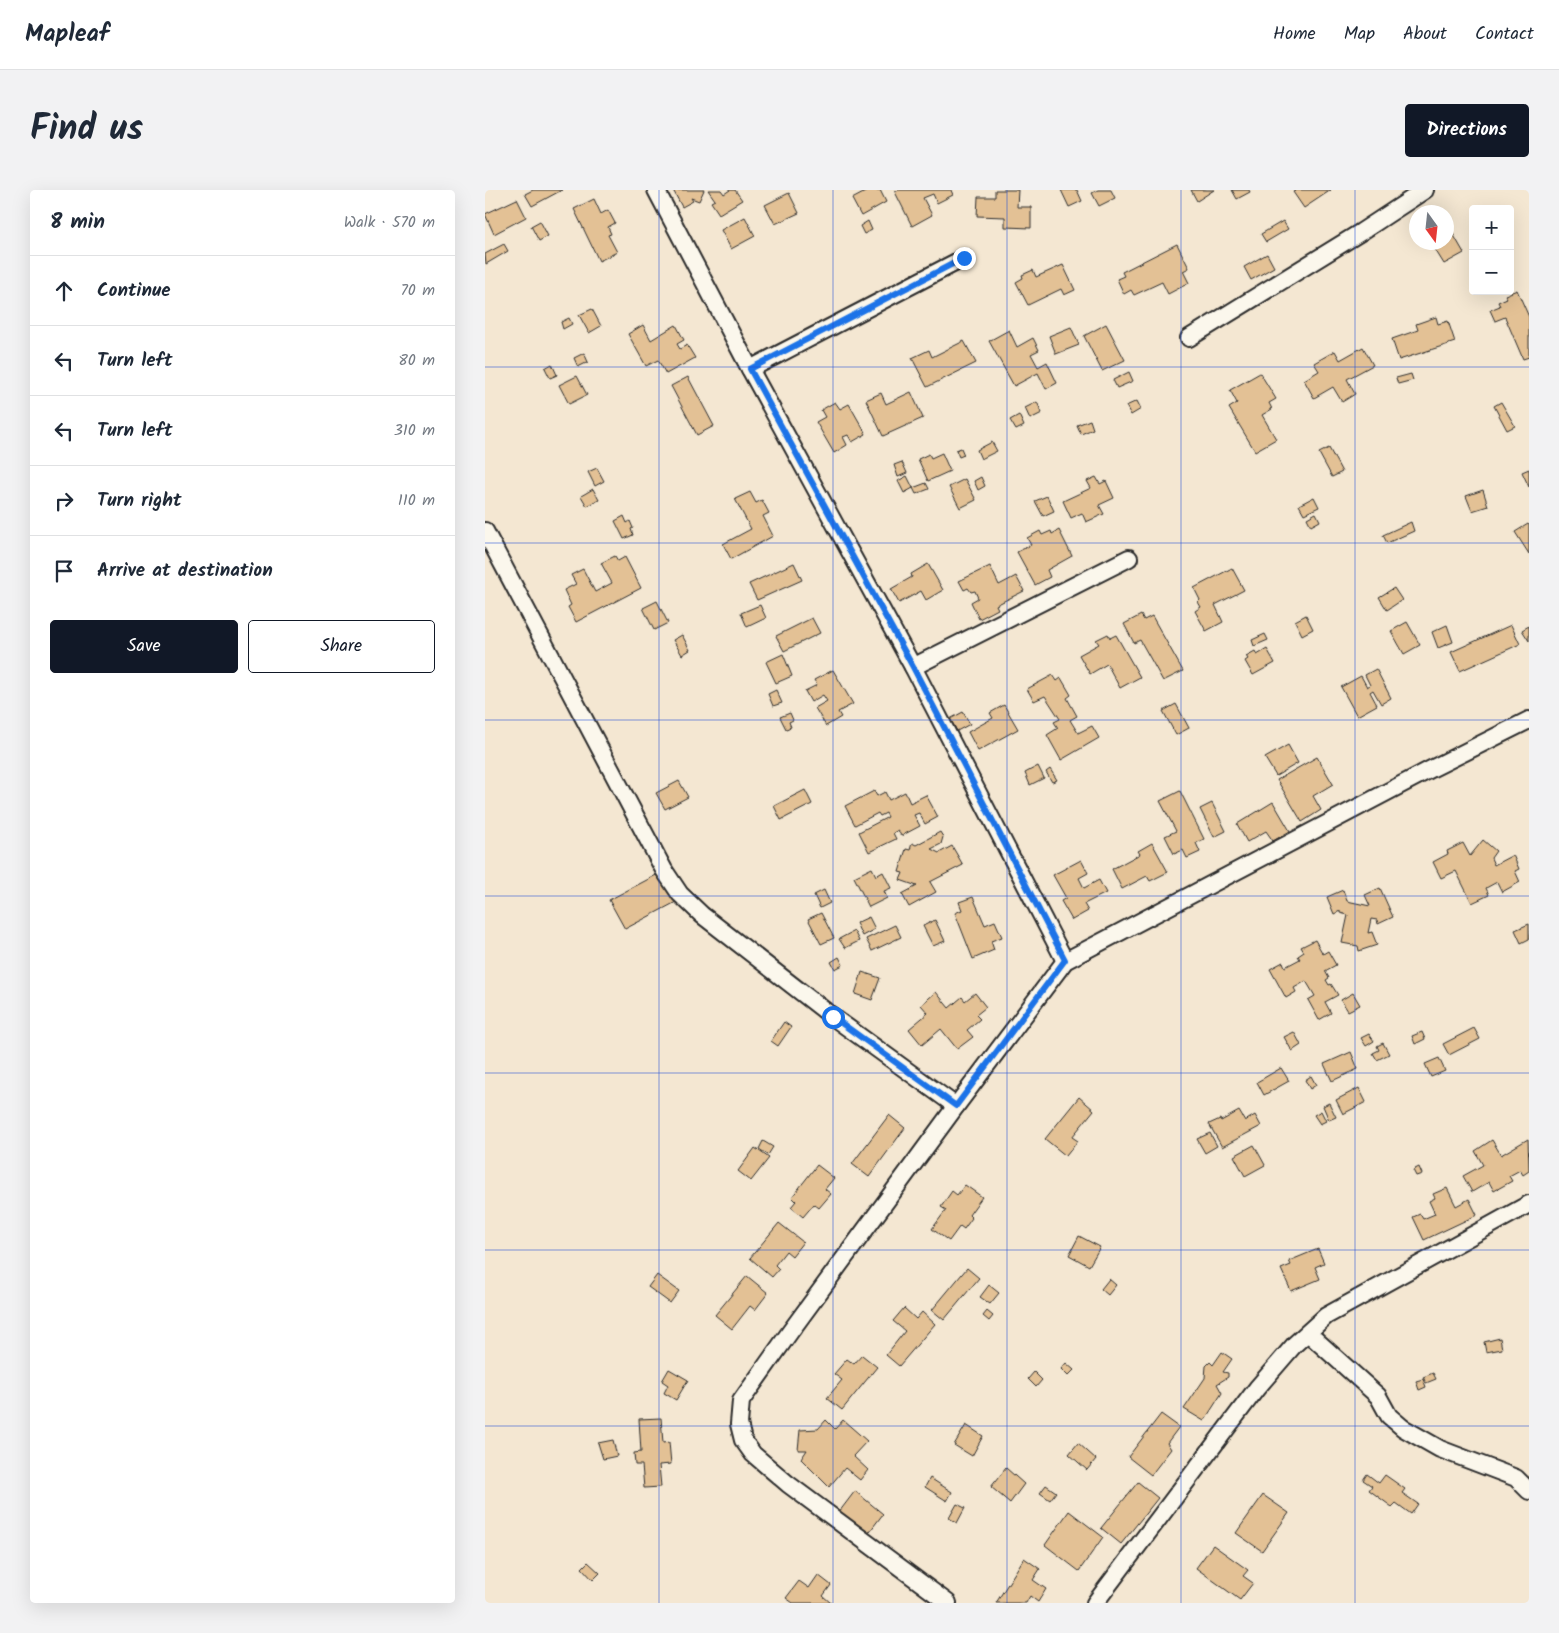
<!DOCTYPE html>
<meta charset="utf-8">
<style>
body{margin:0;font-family:Kalam,sans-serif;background:#f2f2f3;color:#1f2937}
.controls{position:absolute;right:15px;top:15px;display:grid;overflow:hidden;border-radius:5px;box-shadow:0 5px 20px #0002}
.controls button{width:45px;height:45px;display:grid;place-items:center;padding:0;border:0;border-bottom:1px solid #e0e1e3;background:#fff;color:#1f2937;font:25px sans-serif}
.compass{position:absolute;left:924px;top:15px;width:45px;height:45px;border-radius:50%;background:#fff;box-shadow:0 5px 20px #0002;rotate:165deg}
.stop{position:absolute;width:15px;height:15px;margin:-11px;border:4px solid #1a73e8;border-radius:50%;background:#fff}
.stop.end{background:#1a73e8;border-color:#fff;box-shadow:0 1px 5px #0008}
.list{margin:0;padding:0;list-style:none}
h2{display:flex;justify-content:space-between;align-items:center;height:65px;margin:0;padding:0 20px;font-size:21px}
h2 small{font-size:16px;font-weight:400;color:#747a83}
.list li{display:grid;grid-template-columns:32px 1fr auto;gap:15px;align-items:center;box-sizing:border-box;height:70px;padding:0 20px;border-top:1px solid #e0e1e3}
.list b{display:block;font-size:19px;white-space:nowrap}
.list em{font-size:16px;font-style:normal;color:#747a83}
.actions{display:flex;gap:10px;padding:15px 20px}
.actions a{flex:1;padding:11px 0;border:1px solid #111827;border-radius:5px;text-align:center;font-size:18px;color:#111827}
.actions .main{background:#111827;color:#fff}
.icon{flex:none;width:28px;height:28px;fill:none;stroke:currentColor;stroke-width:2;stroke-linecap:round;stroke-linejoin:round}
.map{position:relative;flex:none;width:1044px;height:1413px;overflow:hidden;border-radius:5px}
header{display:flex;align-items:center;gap:30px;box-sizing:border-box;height:70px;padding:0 25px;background:#fff;border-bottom:1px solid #e0e1e3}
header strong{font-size:24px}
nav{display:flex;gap:28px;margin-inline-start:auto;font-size:18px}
.intro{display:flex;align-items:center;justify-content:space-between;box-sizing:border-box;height:120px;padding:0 30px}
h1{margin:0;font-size:35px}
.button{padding:12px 22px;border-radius:5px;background:#111827;color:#fff;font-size:18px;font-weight:700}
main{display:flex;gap:30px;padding:0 30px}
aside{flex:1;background:#fff;border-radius:5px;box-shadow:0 5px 20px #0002}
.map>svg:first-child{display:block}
.building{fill:#e3c195;stroke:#2b2b2b}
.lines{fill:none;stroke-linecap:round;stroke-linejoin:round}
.street-casing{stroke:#2b2b2b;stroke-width:20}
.street{stroke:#fbf7ec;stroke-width:16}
.route{stroke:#1a73e8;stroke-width:6}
.grid{fill:none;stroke:#1d4ed8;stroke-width:1;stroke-opacity:0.55}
</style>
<header>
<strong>Mapleaf</strong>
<nav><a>Home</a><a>Map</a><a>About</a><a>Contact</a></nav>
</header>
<div class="intro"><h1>Find us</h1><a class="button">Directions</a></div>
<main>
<aside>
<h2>8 min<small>Walk · 570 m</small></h2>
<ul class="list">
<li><svg class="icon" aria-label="ahead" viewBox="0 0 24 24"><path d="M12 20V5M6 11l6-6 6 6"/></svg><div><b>Continue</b></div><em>70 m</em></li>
<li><svg class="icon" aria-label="left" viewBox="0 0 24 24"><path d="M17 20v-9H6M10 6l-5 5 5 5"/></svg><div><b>Turn left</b></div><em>80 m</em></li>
<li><svg class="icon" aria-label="left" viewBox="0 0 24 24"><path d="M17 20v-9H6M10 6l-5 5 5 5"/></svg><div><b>Turn left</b></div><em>310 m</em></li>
<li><svg class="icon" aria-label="right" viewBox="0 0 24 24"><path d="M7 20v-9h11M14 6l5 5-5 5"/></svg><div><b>Turn right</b></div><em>110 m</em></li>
<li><svg class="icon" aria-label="arrive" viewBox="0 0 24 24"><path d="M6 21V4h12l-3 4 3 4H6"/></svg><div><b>Arrive at destination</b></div></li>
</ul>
<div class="actions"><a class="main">Save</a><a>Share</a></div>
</aside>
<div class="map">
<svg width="1044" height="1413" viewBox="0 0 1044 1413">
<rect width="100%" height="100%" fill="#f4e7d2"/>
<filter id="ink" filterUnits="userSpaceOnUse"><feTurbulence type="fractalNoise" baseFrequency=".02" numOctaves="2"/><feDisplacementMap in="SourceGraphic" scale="10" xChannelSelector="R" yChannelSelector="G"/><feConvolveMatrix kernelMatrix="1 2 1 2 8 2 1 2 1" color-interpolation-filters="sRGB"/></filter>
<g filter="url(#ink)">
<g class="building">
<polygon points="48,0 77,0 47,16 40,4"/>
<polygon points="188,0 219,0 214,11 206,8 208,11 197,17"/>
<polygon points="223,0 236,0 239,4 245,0 250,0 257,10 234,24 226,12 230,10"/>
<polygon points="384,0 395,0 401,12 376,26 367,9"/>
<polygon points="414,0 466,0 468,5 452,13 448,4 438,8 447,25 427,36 410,2"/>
<polygon points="510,0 533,0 532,17 546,17 546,38 520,37 520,27 492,26 493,7 510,7"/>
<polygon points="576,0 592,0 597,11 584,17"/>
<polygon points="613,0 626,0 630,8 614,16 607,3"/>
<polygon points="706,0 729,0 712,11"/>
<polygon points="747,0 764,0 765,2 752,9"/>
<polygon points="812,0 846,0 819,18 808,2"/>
<polygon points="304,3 314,23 290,34 280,15"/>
<polygon points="32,9 41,27 9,44 0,24"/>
<polygon points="109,9 116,24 123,20 130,33 123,37 126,44 123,45 132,62 114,71 89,19"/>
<polygon points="260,27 270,46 246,59 236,40"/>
<polygon points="55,31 63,46 54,51 46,36"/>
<polygon points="383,31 387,40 379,44 375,36"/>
<polygon points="798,31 803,39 781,52 776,44"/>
<polygon points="967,42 979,63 959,74 946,53 962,52 962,45"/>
<polygon points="19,54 23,61 1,74 0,64"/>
<polygon points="692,54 704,78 698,81 704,93 683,104 677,92 649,105 646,100 639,104 632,89 639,86 637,82"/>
<polygon points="782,64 789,77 766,90 759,77"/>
<polygon points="578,75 590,100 579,105 576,99 543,115 531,92 538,88 537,85 548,80 551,87"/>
<polygon points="1032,100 1044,127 1044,167 1038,169 1020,127 1010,131 1005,120 1015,116 1013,112 1022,108 1020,105"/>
<polygon points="107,119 116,136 104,143 94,125"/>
<polygon points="951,127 953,134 963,131 970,152 914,170 907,149 933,140 931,134"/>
<polygon points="84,128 87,134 78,139 76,132"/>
<polygon points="621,134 640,170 617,181 599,146"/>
<polygon points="158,135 166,150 191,135 199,150 192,154 195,159 202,155 210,168 181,184 173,170 161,176 143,144"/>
<polygon points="586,137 594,155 571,164 564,146"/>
<polygon points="524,140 532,157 548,148 554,160 546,164 553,177 562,172 572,193 561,199 553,183 529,196 504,151"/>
<polygon points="479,151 491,173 442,197 427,168 444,160 447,167"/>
<polygon points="878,157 888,175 862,189 870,204 857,212 848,197 829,208 819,190 834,181 829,173 850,161 855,170"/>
<polygon points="99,163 103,172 93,177 89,168"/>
<polygon points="67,174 72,185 65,188 60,178"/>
<polygon points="644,182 648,191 632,198 628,190"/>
<polygon points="775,183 791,209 784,213 787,219 777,225 791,249 770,261 744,218 752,213 745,200"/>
<polygon points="926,184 928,190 913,194 911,188"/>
<polygon points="92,186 102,205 84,214 74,195"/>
<polygon points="203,187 229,236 212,245 186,196"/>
<polygon points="426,202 438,228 398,246 381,210 396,203 401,214"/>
<polygon points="652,211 656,219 646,225 641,216"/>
<polygon points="350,212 355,219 364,214 381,244 367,252 363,245 358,247 362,255 349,263 331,232 340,227 336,220"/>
<polygon points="552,212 557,223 545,229 540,218"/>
<polygon points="1016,212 1030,236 1022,240 1009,216"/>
<polygon points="534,225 539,236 531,240 525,230"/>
<polygon points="605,230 608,239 596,244 592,235"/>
<polygon points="507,252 512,261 496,269 492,260"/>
<polygon points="476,258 479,265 474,267 471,260"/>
<polygon points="844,258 857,282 847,287 834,263"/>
<polygon points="457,263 465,281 443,291 433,269 444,264 446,268"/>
<polygon points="417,272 422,283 413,287 409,275"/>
<polygon points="112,278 119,291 110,296 103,282"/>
<polygon points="1044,279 1044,297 1037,282"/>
<polygon points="422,286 428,298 419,303 413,291"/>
<polygon points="496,287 500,296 493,300 489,291"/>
<polygon points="611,287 615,294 621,291 629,308 614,315 619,324 601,332 597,323 586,328 578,311 606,298 602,291"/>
<polygon points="480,289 491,310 475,318 464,297"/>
<polygon points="441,293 444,299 431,304 428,298"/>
<polygon points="108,299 114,310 102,316 96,306"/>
<polygon points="998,300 1003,316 987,321 981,306"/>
<polygon points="265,302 271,313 277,310 284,323 278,326 288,346 246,369 238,354 266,339 250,309"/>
<polygon points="562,306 569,321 558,326 550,311"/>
<polygon points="829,307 834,317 819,324 814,315"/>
<polygon points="831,323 835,331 826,336 822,328"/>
<polygon points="139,326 142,333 145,331 148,338 146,339 148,345 139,349 130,331"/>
<polygon points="926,332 929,341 902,353 898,345"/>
<polygon points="1043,334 1044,335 1044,364 1030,342"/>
<polygon points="574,340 587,366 562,380 565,387 550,395 532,362 546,355 542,348 555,341 557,345 566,341 567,344"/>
<polygon points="130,366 133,371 140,367 156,398 91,432 83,417 86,415 79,400 91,394 86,385 98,379 110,402 127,393 116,373"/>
<polygon points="309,373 317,390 272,410 264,394"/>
<polygon points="443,374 458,400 441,410 436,401 414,413 406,399 427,387 426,384"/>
<polygon points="505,376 514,395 531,386 539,401 511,415 513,419 494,429 486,412 493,408 490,401 486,402 483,398 479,400 474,391"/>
<polygon points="747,378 759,400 730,415 738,432 721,441 710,421 716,417 713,412 715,410 709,398"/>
<polygon points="909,398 917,410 902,420 894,407"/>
<polygon points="172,411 183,433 169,440 158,418"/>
<polygon points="275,415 281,428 262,437 256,423"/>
<polygon points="656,425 659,430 667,426 698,481 678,491 655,450 649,453 639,434"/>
<polygon points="821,425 828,439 817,445 810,431"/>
<polygon points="327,428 335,443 299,461 291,446"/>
<polygon points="922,432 935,455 919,464 906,441"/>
<polygon points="962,435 968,452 953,458 947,442"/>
<polygon points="1026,435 1035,454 975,481 966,462"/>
<polygon points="1044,436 1044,451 1037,440"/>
<polygon points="623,444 625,448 631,445 655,487 635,498 622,474 605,484 594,465 614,454 611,450"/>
<polygon points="780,444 783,450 769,456 767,450"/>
<polygon points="197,445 205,460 197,465 188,450"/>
<polygon points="782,459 790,473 768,485 760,471 763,469 761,466 770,461 772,465"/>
<polygon points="298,464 307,486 291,493 281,472"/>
<polygon points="891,479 906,508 896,514 888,500 885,502 892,515 872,526 856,497 876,486 882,497 885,495 880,485"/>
<polygon points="348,480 368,514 353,522 356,527 341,536 330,518 342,511 338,505 326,512 320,501 332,495 329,490"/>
<polygon points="568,485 572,491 576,488 586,505 582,508 592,526 585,530 593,543 607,536 614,548 576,570 562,545 573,538 569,532 575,529 560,506 549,511 542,499"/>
<polygon points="291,500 297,513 288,516 283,504"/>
<polygon points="691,514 704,538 691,545 678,521"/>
<polygon points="519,515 533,539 493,561 483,542 508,528 505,523"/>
<polygon points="478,522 485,534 472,541 465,529"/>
<polygon points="305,523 308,530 304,532 306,537 301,539 295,527"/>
<polygon points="803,555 813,573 791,586 780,568"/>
<polygon points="832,567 848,594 828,606 836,620 817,632 792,590"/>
<polygon points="553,576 559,588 545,595 540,583"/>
<polygon points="565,579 572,590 567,592 561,582"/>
<polygon points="194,591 203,607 180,619 171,603"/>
<polygon points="320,600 327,614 296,630 289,616"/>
<polygon points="389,601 392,606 400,602 404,610 420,602 425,613 441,605 453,627 440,634 434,623 429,625 435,636 416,646 413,640 408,643 411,649 384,662 374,642 403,627 401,623 395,626 393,623 370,635 360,616"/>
<polygon points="695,601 719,649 711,653 715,662 702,668 698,660 689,664 680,646 691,641 675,611"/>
<polygon points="788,612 805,641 788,651 781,641 762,652 752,634"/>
<polygon points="727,613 741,641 729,647 715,619"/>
<polygon points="455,642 458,647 456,654 446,659 454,663 467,656 478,675 445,692 451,702 424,717 417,704 432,696 415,690 418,683 414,682 421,659 425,660 427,653 431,655"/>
<polygon points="998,650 1011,661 1006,668 1009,675 1028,665 1034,679 1030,681 1035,692 1017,702 1012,692 1001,698 1004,705 987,713 971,681 956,688 948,672 963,664 962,661 978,653 985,666"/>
<polygon points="667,653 683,682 665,691 662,686 637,699 627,679 655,664 653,661"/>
<polygon points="596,670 603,683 594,688 599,698 614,690 621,703 599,714 603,721 587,730 576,711 581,708 568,685"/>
<polygon points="387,678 391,686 398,682 406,698 399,701 402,708 384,717 369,687"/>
<polygon points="175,683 191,712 140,739 124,710"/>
<polygon points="895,698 908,727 893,734 892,730 886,729 883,743 887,742 892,755 874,761 873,756 857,753 863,725 855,723 855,721 849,724 842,707 858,700 862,711 885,716 880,705"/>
<polygon points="339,700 345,713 335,718 329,705"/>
<polygon points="488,707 500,735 510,731 517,747 506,751 509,760 488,769 470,723 477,720 474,712"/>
<polygon points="336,723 349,748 336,754 323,729"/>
<polygon points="384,727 390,739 377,746 371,733"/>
<polygon points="450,730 460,751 448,756 438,736"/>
<polygon points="1044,734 1044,749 1036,753 1030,740"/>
<polygon points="410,735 416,747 387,761 381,749"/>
<polygon points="369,741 374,751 360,758 354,749"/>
<polygon points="830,750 838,764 843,761 851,775 840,781 844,788 841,790 844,795 846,794 853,805 840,812 846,823 834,830 823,810 830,806 821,791 809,798 811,802 801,808 785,779 798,772 800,777 815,769 813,766 819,762 816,757"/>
<polygon points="354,767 358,775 350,779 346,772"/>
<polygon points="377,782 395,788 387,810 370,804"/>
<polygon points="451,802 464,818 477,807 480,811 490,803 501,817 491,825 495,829 482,840 488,847 472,859 456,839 437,855 424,839 443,823 436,815"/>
<polygon points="868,803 875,815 863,821 856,810"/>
<polygon points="299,832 306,837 293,856 286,851"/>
<polygon points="989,838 995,849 964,865 958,854"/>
<polygon points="809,842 816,855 807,861 799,847"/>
<polygon points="937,842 940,849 930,854 927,846"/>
<polygon points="884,844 889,851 881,856 876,848"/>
<polygon points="898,853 904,864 892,870 888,863 894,860 892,856"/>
<polygon points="866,862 873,879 847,891 839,874"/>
<polygon points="954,868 960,881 946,887 940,874"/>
<polygon points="796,878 804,891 779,905 772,892"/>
<polygon points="826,886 831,895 825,899 820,890"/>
<polygon points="874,898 881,912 858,924 851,910"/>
<polygon points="594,907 609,920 587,947 593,951 581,966 560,949"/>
<polygon points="844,913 851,927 844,930 838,916"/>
<polygon points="754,921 760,931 770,925 776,936 737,957 724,934 735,929 736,931"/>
<polygon points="836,921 841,931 835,934 829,925"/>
<polygon points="404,925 420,938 384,987 367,974"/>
<polygon points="725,943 732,956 720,963 712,949"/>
<polygon points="1043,949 1044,981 1038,985 1035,980 1024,986 1027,991 1009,1001 1004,992 987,1002 978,986 998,975 990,961 1007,950 1016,965"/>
<polygon points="278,951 288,957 283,965 274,959"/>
<polygon points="769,955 780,975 760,986 749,966"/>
<polygon points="270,958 284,968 266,991 253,981"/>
<polygon points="332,975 349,988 340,999 346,1004 334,1018 329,1014 318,1027 306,1017 311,1011 307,1007"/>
<polygon points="934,977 937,984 931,986 928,980"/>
<polygon points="480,995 497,1007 484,1025 487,1028 479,1039 475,1036 464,1051 447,1039 461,1020 456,1017 467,1001 472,1005"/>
<polygon points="962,998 971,1016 984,1009 992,1025 939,1050 928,1027 935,1024 938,1029 950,1024 944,1011 950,1008 948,1004"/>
<polygon points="294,1033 318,1052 307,1066 301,1061 290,1075 294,1079 287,1087 265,1068"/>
<polygon points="594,1046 615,1057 604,1076 584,1065"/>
<polygon points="833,1059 839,1073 830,1077 835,1089 806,1101 796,1079 806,1075 804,1071"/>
<polygon points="482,1078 494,1088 459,1130 447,1120"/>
<polygon points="172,1085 194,1101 185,1113 163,1097"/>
<polygon points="262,1086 283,1103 270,1120 265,1116 247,1139 230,1125"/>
<polygon points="624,1089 631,1095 623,1105 616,1099"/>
<polygon points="504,1095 514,1103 505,1114 495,1107"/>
<polygon points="419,1118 431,1129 437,1122 450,1134 414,1176 401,1165 420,1141 408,1131"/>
<polygon points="502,1121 508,1126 504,1131 498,1126"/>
<polygon points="1015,1148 1017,1159 1001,1162 999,1152"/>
<polygon points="737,1162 747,1169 738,1182 743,1183 743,1187 732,1194 737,1203 719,1231 699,1219 720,1188 721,1176 725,1172 728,1175"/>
<polygon points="377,1165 392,1177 357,1220 342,1208 357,1190 349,1184 362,1169 369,1174"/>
<polygon points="581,1173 589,1180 583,1186 576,1179"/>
<polygon points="184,1179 203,1190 191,1210 179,1203 183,1195 177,1191"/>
<polygon points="549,1182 557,1190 551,1197 543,1189"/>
<polygon points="948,1183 951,1189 941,1193 938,1187"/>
<polygon points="938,1189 941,1197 934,1200 931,1191"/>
<polygon points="676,1224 694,1237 682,1253 686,1259 666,1285 643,1267"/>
<polygon points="176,1228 178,1253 184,1252 186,1274 174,1275 176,1297 159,1298 157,1275 150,1275 149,1263 156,1262 154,1229"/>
<polygon points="341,1230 350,1239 358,1230 382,1251 368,1266 383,1280 375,1290 360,1278 344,1297 316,1269 322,1260 313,1260 315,1240 333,1239"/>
<polygon points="481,1235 498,1246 487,1266 469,1255"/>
<polygon points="128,1250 132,1266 118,1269 113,1253"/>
<polygon points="593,1253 611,1269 602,1280 584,1264"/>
<polygon points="521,1278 539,1294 525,1313 506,1297"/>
<polygon points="882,1284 894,1293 900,1285 920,1299 917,1303 933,1314 926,1324 911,1313 907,1317 884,1300 887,1296 878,1290"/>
<polygon points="445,1288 467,1302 462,1311 440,1297"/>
<polygon points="653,1292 673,1308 636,1354 616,1338"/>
<polygon points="561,1295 571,1302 565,1310 555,1303"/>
<polygon points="370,1301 398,1324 379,1349 351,1326"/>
<polygon points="778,1305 804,1323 777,1361 751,1343"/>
<polygon points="472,1314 480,1318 472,1333 464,1328"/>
<polygon points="584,1321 618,1347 594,1381 560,1355"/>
<polygon points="728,1355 763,1380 758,1386 768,1393 755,1410 711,1378"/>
<polygon points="539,1368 555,1379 548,1390 561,1399 553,1412 545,1406 541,1413 511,1413"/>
<polygon points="103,1372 115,1383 108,1390 97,1378"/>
<polygon points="333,1385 346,1395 338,1406 346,1413 308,1413 301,1408 314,1391 324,1398"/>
</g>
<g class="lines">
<defs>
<g id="street">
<polyline points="171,0 265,179 428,477 580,771"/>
<polyline points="704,148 876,42 940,0"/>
<polyline points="265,179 479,68"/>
<polyline points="0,341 179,680 195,704 217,725 348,827 471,916"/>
<polyline points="428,477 644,368"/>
<polyline points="823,1143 893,1206 904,1226 918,1238 955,1259 1031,1288 1044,1301"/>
<polyline points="463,1413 303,1294 268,1264 258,1250 254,1234 256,1211 305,1142 471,916 580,771 946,579 1044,530"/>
<polyline points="610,1413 772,1198 810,1154 841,1126 1044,1014"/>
</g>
</defs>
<use href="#street" class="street-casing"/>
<use href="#street" class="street"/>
</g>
</g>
<g class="lines" filter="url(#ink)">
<polyline class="route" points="348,827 471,916 580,770 428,477 265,179 479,68"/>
</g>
<path class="grid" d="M174,0v1413M348,0v1413M522,0v1413M696,0v1413M870,0v1413M0,177h1044M0,353h1044M0,530h1044M0,706h1044M0,883h1044M0,1060h1044M0,1236h1044"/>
</svg>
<div class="controls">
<button>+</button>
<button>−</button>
</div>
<svg class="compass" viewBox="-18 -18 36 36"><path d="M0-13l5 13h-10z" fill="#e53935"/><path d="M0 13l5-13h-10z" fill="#747a83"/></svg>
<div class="stop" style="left:348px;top:827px"></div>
<div class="stop end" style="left:479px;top:68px"></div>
</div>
</main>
